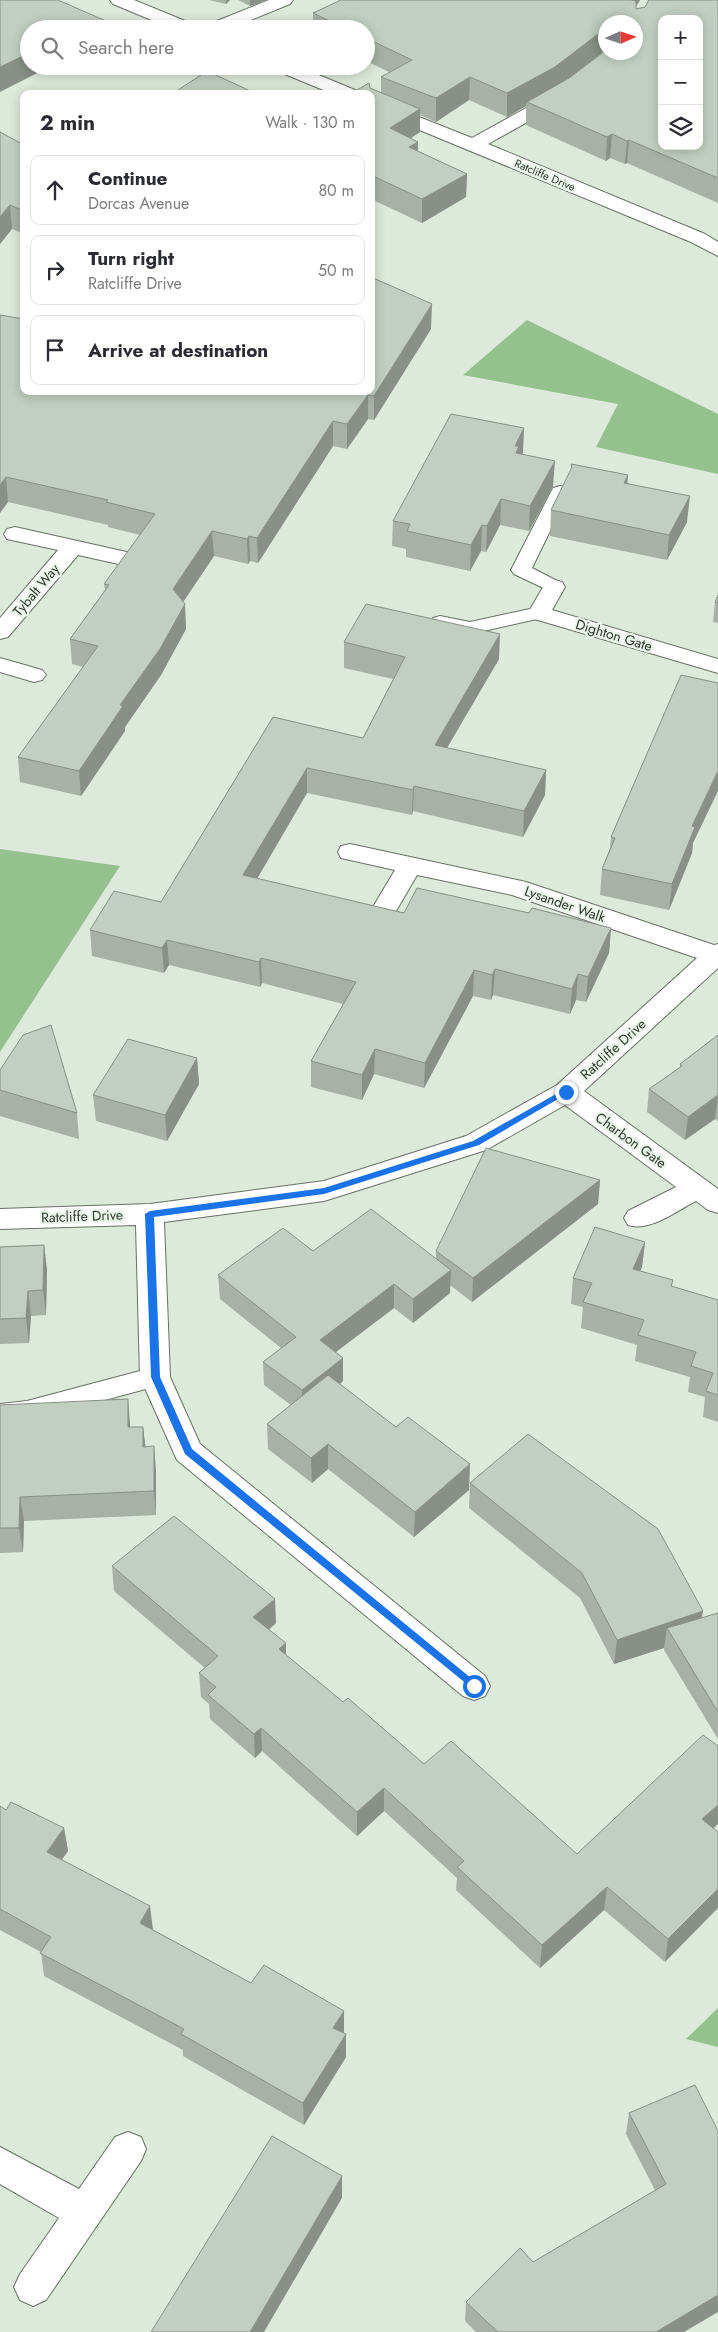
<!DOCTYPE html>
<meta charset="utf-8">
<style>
body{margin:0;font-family:Jost,sans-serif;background:#f2f2f3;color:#2b2b33}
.controls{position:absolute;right:15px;top:15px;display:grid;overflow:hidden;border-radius:10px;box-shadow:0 2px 12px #0003}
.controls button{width:45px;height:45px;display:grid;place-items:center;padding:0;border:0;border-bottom:1px solid #e1e1e2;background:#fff;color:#2b2b33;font:25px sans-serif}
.compass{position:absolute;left:598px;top:15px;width:45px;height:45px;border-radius:50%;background:#fff;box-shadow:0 2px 12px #0003;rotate:87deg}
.stop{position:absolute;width:15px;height:15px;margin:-11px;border:4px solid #1a73e8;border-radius:50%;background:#fff}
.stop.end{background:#1a73e8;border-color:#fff;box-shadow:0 1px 5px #0008}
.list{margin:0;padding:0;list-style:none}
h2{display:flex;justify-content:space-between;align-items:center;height:65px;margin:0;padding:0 20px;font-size:21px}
h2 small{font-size:16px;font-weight:400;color:#7c7c81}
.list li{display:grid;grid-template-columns:32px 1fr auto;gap:15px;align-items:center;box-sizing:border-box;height:70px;margin:0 10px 10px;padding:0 10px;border:1px solid #e1e1e2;border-radius:10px}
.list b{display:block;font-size:19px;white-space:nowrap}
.list p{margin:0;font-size:16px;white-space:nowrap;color:#7c7c81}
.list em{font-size:16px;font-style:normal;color:#7c7c81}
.icon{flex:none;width:28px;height:28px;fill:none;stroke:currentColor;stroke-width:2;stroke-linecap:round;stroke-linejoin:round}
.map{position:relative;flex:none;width:718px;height:2332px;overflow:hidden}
.search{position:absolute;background:#fff;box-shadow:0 2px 12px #0003;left:20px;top:20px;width:355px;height:55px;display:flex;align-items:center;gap:12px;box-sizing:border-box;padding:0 18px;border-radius:28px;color:#7c7c81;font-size:19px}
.panel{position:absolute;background:#fff;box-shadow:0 2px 12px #0003;left:20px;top:90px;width:355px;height:305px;border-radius:10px}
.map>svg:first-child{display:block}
.green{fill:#95c18f}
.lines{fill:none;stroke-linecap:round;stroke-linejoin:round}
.service-casing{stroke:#677165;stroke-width:2}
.minor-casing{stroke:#677165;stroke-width:2}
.service{fill:#fff;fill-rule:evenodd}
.minor{fill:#fff;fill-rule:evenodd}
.wall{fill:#a7b1a6;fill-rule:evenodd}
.shaded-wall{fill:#889087}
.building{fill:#c2cec1;stroke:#889087;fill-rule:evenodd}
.route{fill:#1a73e8}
.labels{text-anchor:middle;stroke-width:4.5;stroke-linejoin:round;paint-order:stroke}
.far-street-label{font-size:11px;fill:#323732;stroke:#eaf6e9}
.street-label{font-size:14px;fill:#323732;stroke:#eaf6e9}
</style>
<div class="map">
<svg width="718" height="2332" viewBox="0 0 718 2332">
<rect width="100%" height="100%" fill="#dde9db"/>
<g class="green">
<polygon points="527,320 718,414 718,474 596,447 618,404 463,375"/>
<polygon points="0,849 120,866 0,1052"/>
<polygon points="718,2008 718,2047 686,2039"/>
</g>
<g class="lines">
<defs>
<g id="service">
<polygon points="560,486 567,488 569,492 532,568 561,583 564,587 561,591 554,593 514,574 511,570 551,492 553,488"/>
<polygon points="539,607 546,609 549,613 546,617 470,634 433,626 430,622 433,618 440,616 470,622"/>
<polygon points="155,1367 164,1370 168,1377 164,1384 27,1421 0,1424 0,1404 27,1401"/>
</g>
<g id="minor">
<polygon points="110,0 134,0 195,25 198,29 173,29 113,4"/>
<polygon points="269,0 293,0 290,4 229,29 204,29 207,25"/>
<polygon points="606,52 627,52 567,100 488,144 705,234 718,242 718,256 691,242 371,110 371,98 472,138 555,92"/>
<polygon points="272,66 297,66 355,90 358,94 333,94 275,70"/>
<polygon points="15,527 131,553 134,558 131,563 123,565 78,555 8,637 0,639 0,618 58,550 7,539 4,534 7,529"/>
<polygon points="554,580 562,582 565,587 552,610 718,659 718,673 531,618 528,613 546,582"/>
<polygon points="0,658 42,670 46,675 42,680 34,682 0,672"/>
<path d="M350,844l176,38 188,63 4,-1v24l-134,123 134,98v24l-10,-3 -12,-9c-20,10 -46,31 -68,24l-4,-7 4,-7 48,-24 -111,-82 -79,45 -162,51 -160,21 6,155 30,67 285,232 5,10 -5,10 -11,4 -11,-4 -286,-236 -37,-83 -4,-152 -136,4v-20l150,-5 174,-23 142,-45 91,-51 140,-127 -185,-63 -95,-20 -25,43 -9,2 -9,-2 -4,-6 25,-42 -54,-12 -3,-6 3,-6z"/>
<polygon points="128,2132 141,2137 146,2149 141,2161 46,2300 33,2306 20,2300 14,2287 20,2274 59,2218 0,2184 0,2147 79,2189 115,2137"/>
</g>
</defs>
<use href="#service" class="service-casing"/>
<use href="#minor" class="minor-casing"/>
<use href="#service" class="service"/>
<use href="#minor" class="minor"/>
</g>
<g class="wall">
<polygon points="209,0 230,0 226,4"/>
<polygon points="238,0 268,0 250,6"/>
<path d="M341,0h299l-4,6v3l82,-9v203l-91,-40 -2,1 -15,-6 -4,3 -80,-36v-19l-19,11 -38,-17 -33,22 -16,-7v17l-10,6 8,4v9l49,23 -1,23 -44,26 -51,-24v-105l-1,-6 11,5v-16l8,-5 -23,-11v-32h-53v-16zM606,22h30v30h-30z"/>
<polygon points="51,66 79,66 66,73"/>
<polygon points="0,132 24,145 24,234 12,229 0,244"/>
<polygon points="0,315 24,391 371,391 431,329 374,420 368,419 347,449 333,446 258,563 250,561 248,564 214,556 183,602 186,629 161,675 125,727 125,731 81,796 20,782 18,757 83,667 72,664 70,639 105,590 104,584 140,535 108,527 108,525 8,502 0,513"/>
<polygon points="524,428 522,454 553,486 529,531 500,525 486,552 481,551 470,571 406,557 406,549 392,546 393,521"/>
<polygon points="571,464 628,475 627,484 687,522 667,560 550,536 551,510 571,470"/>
<polygon points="718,595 718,623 713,622 715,602"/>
<polygon points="344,642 499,659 447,748 546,770 545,795 523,837 413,811 412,815 307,793 257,879 404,913 529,913 611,928 609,953 586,1002 576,1000 570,1014 493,995 491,1000 473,996 424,1088 374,1074 362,1100 311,1087 311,1061 343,1004 262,983 260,987 169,965 164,973 92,956 90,930 161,902 273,717 363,738 393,679 344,668"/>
<polygon points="611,837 693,843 692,853 669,910 600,895 602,869 610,848"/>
<polygon points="718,1035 718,1121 715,1119 685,1140 647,1112 649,1089 680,1067 680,1064"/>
<polygon points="197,1058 199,1084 167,1141 96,1121 93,1095"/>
<polygon points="0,1070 77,1113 79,1139 0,1116"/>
<polygon points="600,1180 598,1204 472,1302 450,1285 450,1293 413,1323 394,1308 336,1352 343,1381 340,1384 469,1490 414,1537 328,1469 312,1483 268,1449 267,1424 291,1405 264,1385 263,1362 281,1348 220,1299 218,1275 313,1251 436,1259 436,1251"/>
<polygon points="645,1242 642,1267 640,1271 673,1280 672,1286 718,1300 718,1422 703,1417 705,1397 688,1392 690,1377 635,1361 637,1345 581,1328 583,1307 571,1304 573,1278"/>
<polygon points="44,1245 47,1270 46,1315 31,1316 29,1343 0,1344 0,1247"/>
<polygon points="0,1405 130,1424 130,1427 143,1427 145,1446 156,1470 156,1515 24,1521 23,1552 0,1553"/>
<polygon points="470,1483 702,1618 718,1613 718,1739 664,1650 664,1648 614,1664 580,1598 469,1508"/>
<polygon points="112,1566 276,1623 269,1630 286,1655 343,1702 424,1764 577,1854 714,1828 665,1962 604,1910 540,1968 456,1890 457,1878 384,1811 357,1836 262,1751 255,1758 210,1719 209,1704 201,1697 199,1673 205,1668 114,1591"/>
<polygon points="0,1806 6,1810 64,1828 68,1851 62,1859 153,1930 344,2034 346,2057 304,2125 183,2056 183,2050 44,1976 41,1952 0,1930"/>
<polygon points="695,2085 684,2332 476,2332 465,2321 466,2302 655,2190 626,2134 629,2113"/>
</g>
<g class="shaded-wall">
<polygon points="226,0 230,0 226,4"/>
<polygon points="250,0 268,0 250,6"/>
<polygon points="629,0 640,0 627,22"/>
<polygon points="113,24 113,29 105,29"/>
<polygon points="606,28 605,51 554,90 527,102 526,106 507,117 507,93"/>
<polygon points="29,53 29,66 51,66 0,92 0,67"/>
<polygon points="66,66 79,66 66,73"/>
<polygon points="470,77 469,100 436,122 436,98"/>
<polygon points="420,109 420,132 390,152 390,128"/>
<polygon points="612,134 610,158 606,161 607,137"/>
<polygon points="629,140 627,163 625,164 627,141"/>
<polygon points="418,142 417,166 409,147"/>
<polygon points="467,174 466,197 422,223 422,199"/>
<polygon points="10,205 12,229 0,244 0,217"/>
<polygon points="432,304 431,329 374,420 374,396"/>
<polygon points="368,395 368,419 347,449 347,424"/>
<polygon points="333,421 333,446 258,563 257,538"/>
<polygon points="524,428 523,453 518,462 518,472 515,446"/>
<polygon points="555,461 553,486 529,531 530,506"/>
<polygon points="628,475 626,501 624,483"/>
<polygon points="6,477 8,502 0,513 0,485"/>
<polygon points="690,496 687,522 667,560 669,535"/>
<polygon points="501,499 500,525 486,552 487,526"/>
<polygon points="482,525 481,551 470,571 471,545"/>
<polygon points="212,531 214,556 175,614 173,589"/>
<polygon points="249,536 250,561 248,564 247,539"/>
<polygon points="185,604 186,629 161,675 125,727 125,731 81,796 79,771"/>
<polygon points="500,634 499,659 434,770 435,745"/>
<polygon points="307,768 307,793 244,901 243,875"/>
<polygon points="546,770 545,795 523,837 524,811"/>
<polygon points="718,771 718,791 693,843 692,853 669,910 672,884 692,826"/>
<polygon points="414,786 413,811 412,815 413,790"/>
<polygon points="611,928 609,953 586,1002 588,977"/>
<polygon points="167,940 169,965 164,973 162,948"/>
<polygon points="261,958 262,983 260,987 259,962"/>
<polygon points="495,969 493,995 491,1000 492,975"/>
<polygon points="474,970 473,996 424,1088 425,1063"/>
<polygon points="578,974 576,1000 570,1014 572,989"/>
<polygon points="375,1049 374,1074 362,1100 362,1075"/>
<polygon points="197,1058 199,1084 167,1141 165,1115"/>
<polygon points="718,1095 715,1119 685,1140 688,1117"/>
<polygon points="600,1180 598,1204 472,1302 473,1278"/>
<polygon points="645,1242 642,1267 630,1295 633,1269"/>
<polygon points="44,1245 47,1270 46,1315 43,1290"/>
<polygon points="451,1270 450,1293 413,1323 413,1299"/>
<polygon points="394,1284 394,1308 320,1364 320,1340"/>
<polygon points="28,1291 31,1316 29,1343 26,1318"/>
<polygon points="343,1358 343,1381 303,1414 302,1390"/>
<polygon points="128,1399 130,1424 130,1452 128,1427"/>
<polygon points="143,1427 146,1451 143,1447"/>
<polygon points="328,1444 328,1469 312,1483 311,1458"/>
<polygon points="154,1446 156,1470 156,1515 154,1491"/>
<polygon points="470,1464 469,1490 414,1537 415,1512"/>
<polygon points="20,1497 24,1521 23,1552 19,1528"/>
<polygon points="275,1599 276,1623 254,1641 253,1617"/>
<polygon points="703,1611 699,1636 667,1628 664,1648 614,1664 617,1640"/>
<polygon points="286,1643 286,1667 279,1649"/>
<polygon points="261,1728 262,1751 255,1758 254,1734"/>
<polygon points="384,1788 384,1811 357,1836 357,1812"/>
<polygon points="718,1805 718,1824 698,1843 702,1819"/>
<polygon points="64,1828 68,1851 51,1875 47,1852"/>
<polygon points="607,1887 604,1910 540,1968 542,1945"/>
<polygon points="718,1889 718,1908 665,1962 668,1939"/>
<polygon points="150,1906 153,1930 140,1923"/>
<polygon points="344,2011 344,2033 333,2050 333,2028"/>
<polygon points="346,2034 346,2057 304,2125 303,2103"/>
<polygon points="342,2176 342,2198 264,2332 250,2332"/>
<polygon points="718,2295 718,2312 684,2332 656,2332"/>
</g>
<g class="building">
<polygon points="0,0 58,0 113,24 105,29 29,29 29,53 0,67"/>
<path d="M341,0h290l5,1v8l9,-2 4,-7h69v178l-89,-38 -2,1 -15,-7 -5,3 -80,-35 42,-24 37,-28v2h30v-30h-30v6l-51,39 -48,26 -37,-16 -34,21 -55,-21 31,-17 -46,-22v-9h-20l-33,-16zM662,19h37v127h-37z"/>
<polygon points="207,71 257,94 172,94"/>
<polygon points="369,83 370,88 420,109 390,128 418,142 409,147 467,174 422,199 371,175 371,94 350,94"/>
<polygon points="0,132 24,145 24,211 10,205 0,217"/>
<polygon points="371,277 432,304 374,396 368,395 347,424 333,421 257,538 249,536 247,539 212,531 173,589 185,604 160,649 120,705 123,706 79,771 18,757 98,646 70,639 109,585 104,584 155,514 106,502 108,500 6,477 0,485 0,315 24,319 24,391 371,391"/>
<polygon points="451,414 524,428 515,446 519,446 516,453 555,461 530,506 501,499 487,526 482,525 471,545 407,531 410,524 393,521"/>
<polygon points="571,464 628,475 624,483 690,496 669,535 551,510 572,467"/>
<polygon points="718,595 718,603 715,602"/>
<polygon points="366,604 500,634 435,745 546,770 524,811 414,786 413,790 307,768 243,875 404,913 417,888 529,913 532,908 611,928 588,977 578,974 572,989 495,969 492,975 474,970 425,1063 375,1049 362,1075 311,1061 356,982 261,958 259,962 167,940 162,948 90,930 114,891 161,902 273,717 363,738 405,657 344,642"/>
<polygon points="681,675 718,683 718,771 692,826 695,827 672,884 602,869 615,838 611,837"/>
<polygon points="51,1025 77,1113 0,1090 0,1070 23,1035"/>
<polygon points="718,1035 718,1095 688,1117 649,1089 682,1066 680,1064"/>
<polygon points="128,1039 197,1058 165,1115 93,1095"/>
<polygon points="486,1148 600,1180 473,1278 436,1251"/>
<polygon points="371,1209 451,1270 413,1299 394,1284 320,1340 343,1358 302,1390 263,1362 296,1337 218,1275 283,1228 313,1251"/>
<polygon points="595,1227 645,1242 633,1269 673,1280 671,1286 718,1300 718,1395 706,1391 713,1373 691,1366 696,1352 638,1335 644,1320 583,1302 592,1283 573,1278"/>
<polygon points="44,1245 43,1290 28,1291 26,1318 0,1319 0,1247"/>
<polygon points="328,1375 396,1427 408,1417 470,1464 415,1512 328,1444 311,1458 267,1424"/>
<polygon points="128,1399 128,1427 143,1427 143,1447 154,1446 154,1491 20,1497 19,1528 0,1528 0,1405"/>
<polygon points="528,1434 658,1529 703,1611 617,1640 582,1573 470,1483"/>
<polygon points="174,1516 275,1599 253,1617 286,1643 279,1649 343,1702 348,1698 424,1764 451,1741 577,1854 703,1735 718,1746 718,1805 702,1819 718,1832 718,1889 668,1939 607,1887 542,1945 457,1867 464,1861 384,1788 357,1812 261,1728 254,1734 208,1695 216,1687 199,1673 218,1656 112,1566"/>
<polygon points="718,1613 718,1712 667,1628"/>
<polygon points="11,1802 64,1828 47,1852 150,1906 140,1923 251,1983 264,1965 344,2011 333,2028 346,2034 303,2103 181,2034 184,2029 40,1953 51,1937 0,1909 0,1806 6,1810"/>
<polygon points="695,2085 718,2131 718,2295 656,2332 498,2332 466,2302 520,2248 533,2262 666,2184 629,2113"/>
<polygon points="272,2136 342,2176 250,2332 151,2332"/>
</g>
<polygon class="route" points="563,1090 570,1092 479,1145 324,1194 154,1217 160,1377 192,1449 477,1683 477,1689 474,1690 185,1454 151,1377 145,1214 150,1211 324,1188 473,1141"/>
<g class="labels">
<g class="far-street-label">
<text transform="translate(545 175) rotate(23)" y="4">Ratcliffe Drive</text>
</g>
<g class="street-label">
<text transform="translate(36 590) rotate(-50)" y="5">Tybalt Way</text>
<text transform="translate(614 635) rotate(17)" y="5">Dighton Gate</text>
<text transform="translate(565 904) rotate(19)" y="5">Lysander Walk</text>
<text transform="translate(613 1049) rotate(-42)" y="5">Ratcliffe Drive</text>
<text transform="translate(631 1140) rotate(36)" y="5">Charbon Gate</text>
<text transform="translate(82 1216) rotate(-2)" y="5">Ratcliffe Drive</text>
</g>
</g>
</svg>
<div class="controls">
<button>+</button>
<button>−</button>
<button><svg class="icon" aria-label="layers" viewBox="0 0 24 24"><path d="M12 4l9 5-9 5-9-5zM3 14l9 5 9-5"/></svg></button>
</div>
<svg class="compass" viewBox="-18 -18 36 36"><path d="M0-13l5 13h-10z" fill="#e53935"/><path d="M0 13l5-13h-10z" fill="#7c7c81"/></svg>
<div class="stop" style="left:474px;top:1686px"></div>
<div class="stop end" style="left:566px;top:1092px"></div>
<div class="search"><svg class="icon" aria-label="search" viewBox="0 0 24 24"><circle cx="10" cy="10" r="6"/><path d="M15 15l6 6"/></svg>Search here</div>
<section class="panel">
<h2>2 min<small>Walk · 130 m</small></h2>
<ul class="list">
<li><svg class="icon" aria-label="ahead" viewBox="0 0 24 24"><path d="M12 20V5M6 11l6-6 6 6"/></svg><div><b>Continue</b><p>Dorcas Avenue</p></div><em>80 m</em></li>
<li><svg class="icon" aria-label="right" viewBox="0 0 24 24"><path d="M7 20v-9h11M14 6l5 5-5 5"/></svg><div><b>Turn right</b><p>Ratcliffe Drive</p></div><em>50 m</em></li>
<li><svg class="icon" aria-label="arrive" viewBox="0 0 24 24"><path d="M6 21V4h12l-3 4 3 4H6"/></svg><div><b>Arrive at destination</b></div></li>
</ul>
</section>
</div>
